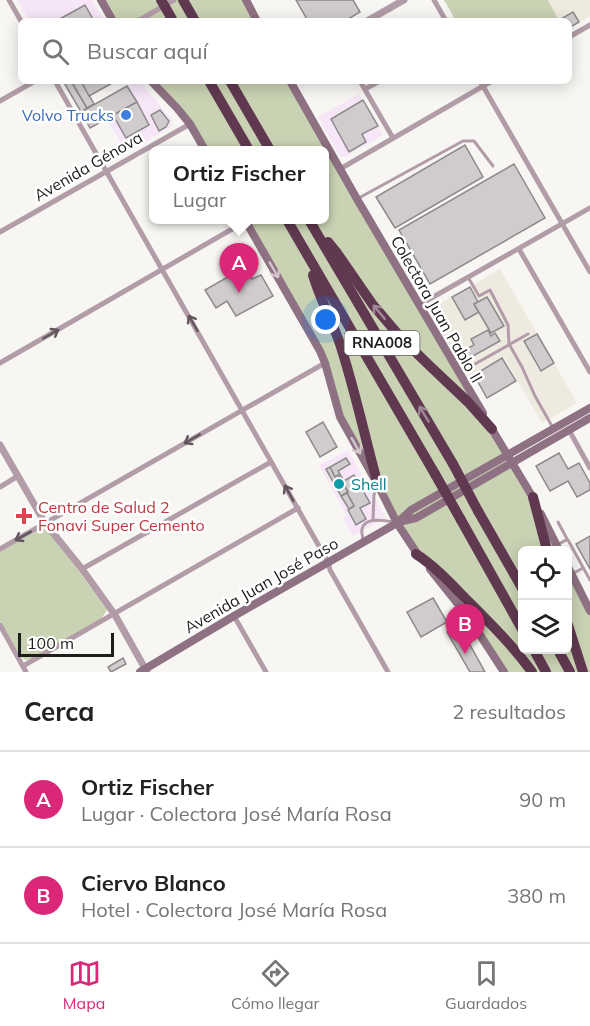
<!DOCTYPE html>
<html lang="es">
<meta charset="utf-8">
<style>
body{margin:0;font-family:Mulish,sans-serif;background:#f6f6f6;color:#222}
.controls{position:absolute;right:18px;bottom:18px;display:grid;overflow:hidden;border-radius:9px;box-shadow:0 3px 15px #0003}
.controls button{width:54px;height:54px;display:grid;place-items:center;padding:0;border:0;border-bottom:2px solid #e0e0e0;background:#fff;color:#222;font:30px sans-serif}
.scale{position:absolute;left:18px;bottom:15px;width:96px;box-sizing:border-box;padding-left:6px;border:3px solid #1d1d1c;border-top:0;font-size:16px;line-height:21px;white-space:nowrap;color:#1d1d1c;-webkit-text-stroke:4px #fff;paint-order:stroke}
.you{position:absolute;left:326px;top:320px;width:21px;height:21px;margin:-15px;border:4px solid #fff;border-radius:50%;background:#1a73e8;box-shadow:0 0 0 9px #1a73e833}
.badge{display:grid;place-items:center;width:39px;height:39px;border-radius:50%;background:#db2777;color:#fff;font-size:20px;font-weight:700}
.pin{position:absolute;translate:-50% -50px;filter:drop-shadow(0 2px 3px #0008)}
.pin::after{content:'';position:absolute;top:32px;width:21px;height:18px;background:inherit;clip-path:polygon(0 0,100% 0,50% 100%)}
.popup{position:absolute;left:149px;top:146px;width:180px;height:78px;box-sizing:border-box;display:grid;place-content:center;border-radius:9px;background:#fff;filter:drop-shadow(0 2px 4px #0005);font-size:20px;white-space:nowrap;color:#767676}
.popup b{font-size:22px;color:#222}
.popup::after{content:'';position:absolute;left:50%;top:100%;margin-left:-12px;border:12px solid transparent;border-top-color:#fff}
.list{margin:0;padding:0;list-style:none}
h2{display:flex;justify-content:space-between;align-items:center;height:78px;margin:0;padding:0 24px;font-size:26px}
h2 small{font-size:20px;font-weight:400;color:#767676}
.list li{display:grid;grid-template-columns:39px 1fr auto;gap:18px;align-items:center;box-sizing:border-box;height:96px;padding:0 24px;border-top:2px solid #e0e0e0}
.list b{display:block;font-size:22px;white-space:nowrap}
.list p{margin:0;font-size:20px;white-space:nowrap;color:#767676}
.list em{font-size:20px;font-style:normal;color:#767676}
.icon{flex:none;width:33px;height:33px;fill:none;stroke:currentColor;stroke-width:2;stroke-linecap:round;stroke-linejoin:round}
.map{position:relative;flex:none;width:590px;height:672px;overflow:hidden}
.search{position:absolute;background:#fff;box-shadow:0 3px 15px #0003;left:18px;right:18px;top:18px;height:66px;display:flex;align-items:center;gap:15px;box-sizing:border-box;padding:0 21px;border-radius:9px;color:#767676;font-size:22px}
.sheet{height:270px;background:#fff}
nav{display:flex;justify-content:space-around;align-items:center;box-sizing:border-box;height:84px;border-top:2px solid #e0e0e0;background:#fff;font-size:16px;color:#767676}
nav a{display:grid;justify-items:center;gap:3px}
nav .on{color:#db2777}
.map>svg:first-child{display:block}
.commercial{fill:#f6e6f8}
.built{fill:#efeae0}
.green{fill:#c9d2b3}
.building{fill:#d0ccce;stroke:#8d898a;stroke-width:1.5}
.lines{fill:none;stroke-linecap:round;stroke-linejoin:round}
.service{stroke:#b19ca8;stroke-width:3}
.minor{stroke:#b19ca8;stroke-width:5}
.tertiary{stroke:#b19ca8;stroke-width:7}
.secondary{stroke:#8e7182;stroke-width:8}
.motorway{stroke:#603951;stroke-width:10}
.motorway-bridge{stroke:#603951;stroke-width:10}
.oneway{stroke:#d2c6cd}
.oneway2{stroke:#a08897}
.oneway3{stroke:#60565b}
.shop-dot{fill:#3f7fe0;stroke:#fff;stroke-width:2}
.culture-dot{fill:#0f9aa8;stroke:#fff;stroke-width:2}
.health-dot{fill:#e0444e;stroke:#fff;stroke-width:2}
.labels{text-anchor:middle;stroke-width:5;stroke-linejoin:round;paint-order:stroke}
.shield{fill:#fff;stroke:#616160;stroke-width:1.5}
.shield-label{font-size:15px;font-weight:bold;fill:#1d1d1c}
.shop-label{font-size:16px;fill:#366cbe;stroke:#fff;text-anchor:end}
.street-label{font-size:16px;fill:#1d1d1c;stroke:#fff}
.culture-label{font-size:16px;fill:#0d838f;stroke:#fff;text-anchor:start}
.health-label{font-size:16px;fill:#be3a42;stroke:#fff;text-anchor:start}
</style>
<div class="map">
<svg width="590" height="672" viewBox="0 0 590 672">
<rect width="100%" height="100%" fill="#f7f6f2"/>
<g class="commercial">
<polygon points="17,0 92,0 102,17 102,21 29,21"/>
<polygon points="135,81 139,81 172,120 171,127 126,152 107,119 90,128 81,112"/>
<polygon points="359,94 383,135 345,157 340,156 318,117"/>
<polygon points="348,450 386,518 353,536 343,518 347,516 319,465"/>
</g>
<g class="built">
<polygon points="548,0 590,0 590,16 569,28 569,21 559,21"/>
<polygon points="500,269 577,403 542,423 504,357 468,377 431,314 432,308"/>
</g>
<g class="green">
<polygon points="101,0 246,0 257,21 113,21"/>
<polygon points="444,0 548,0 559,21 456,21"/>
<polygon points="151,81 290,81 559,550 522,550 522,650 568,650 568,567 590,611 590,672 504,672 478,630 416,554 340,417 325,363 245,220 324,220 324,150 205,150 190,124"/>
<polygon points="41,529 46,529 78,570 107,610 101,619 31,659 25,660 20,656 0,621 0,551"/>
</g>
<g class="building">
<polygon points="296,0 353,0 360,12 345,21 308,21"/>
<polygon points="85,5 94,21 56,21"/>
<polygon points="573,12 579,22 569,28 569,21 559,20"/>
<polygon points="63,81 71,81 87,108 81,112"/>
<polygon points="71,81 81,81 94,104 87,108"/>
<polygon points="81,81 116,81 89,96"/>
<polygon points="127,86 137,102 90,128 81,112"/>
<polygon points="363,100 378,126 362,134 366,142 349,152 331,119"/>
<polygon points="137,102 149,125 126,138 113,115"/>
<polygon points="160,110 169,121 166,127 159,131 151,115"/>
<polygon points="465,145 483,177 395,228 376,197"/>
<polygon points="514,164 545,218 430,284 399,230"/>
<polygon points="245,267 252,279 261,275 273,296 236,316 227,301 216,308 205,290"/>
<polygon points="470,287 478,302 474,304 479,312 465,320 452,297"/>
<polygon points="487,297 504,326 491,333 474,304"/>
<polygon points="488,330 491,336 495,333 500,341 464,361 459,353 474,345 471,339"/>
<polygon points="537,334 554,363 541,371 524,341"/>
<polygon points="502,358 516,381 487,398 474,375"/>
<polygon points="323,422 337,447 320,457 306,432"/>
<polygon points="559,453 568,469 579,463 590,483 590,490 577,497 568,481 550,491 536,466"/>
<polygon points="346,458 350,464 338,471 344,481 354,475 370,503 360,508 366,519 356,525 348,510 354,506 347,493 348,492 338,475 335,477 330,467"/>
<polygon points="330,467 335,477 338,475 348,492 341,496 326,469"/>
<polygon points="347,493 354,506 349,509 341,496"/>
<polygon points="590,536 590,569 576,544"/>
<polygon points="433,598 447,622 421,637 407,612"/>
<polygon points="459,625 485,672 470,672 447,632"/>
<polygon points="123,658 126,664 111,672 108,667"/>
</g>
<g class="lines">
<g class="service">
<polyline points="357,199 463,141 474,141 493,166"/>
<polyline points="468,277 479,296 490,290 508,325 509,344 522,367 535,396 553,428"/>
<polyline points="475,364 528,334"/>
<polyline points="373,520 374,495 377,486"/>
<polyline points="558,522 567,539"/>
<path d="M363,540c0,-4 -2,-7 -1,-11 3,-13 23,-8 33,-7"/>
<polyline points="557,545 566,540 568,540 590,580"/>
<polyline points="572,574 583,568"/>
</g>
<g class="minor">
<polyline points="9,0 21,21"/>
<polyline points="434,0 446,21"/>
<polyline points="138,21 174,0"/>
<polyline points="569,37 590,25"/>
<polyline points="55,81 328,562 330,570 388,672"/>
<polyline points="360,81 393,138"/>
<polyline points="480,81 590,272"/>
<polyline points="365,89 380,81"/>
<polyline points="0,101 35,81"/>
<polyline points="340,169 492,81"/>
<polyline points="0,232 190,124"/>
<polyline points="519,249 590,372"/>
<polyline points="419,305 590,208"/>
<polyline points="0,363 246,221"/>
<polyline points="569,430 590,468"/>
<polyline points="0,487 18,476"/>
<polyline points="0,549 325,363"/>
<polyline points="82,569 271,462"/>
<polyline points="234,616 266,672"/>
<polyline points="0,625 26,672"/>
<polyline points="23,666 298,508"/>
</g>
<g class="tertiary">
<polyline points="367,21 404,0"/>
<polyline points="0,445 45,523 82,569 115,615 147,672"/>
</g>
<g class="secondary">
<polyline points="101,0 113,21"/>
<polyline points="246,0 257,21"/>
<polyline points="151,81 177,108 190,124 205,150"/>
<polyline points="290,81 357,199 483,413"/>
<polyline points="245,220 320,351 325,363 340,417 378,485 397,523 418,555"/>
<polyline points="490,426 535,501"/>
<polyline points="541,514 559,550"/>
<polyline points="398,522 416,518 590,418"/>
<polyline points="568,567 590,611"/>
<polyline points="430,569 469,618 504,672"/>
<polyline points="140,672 234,616 397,523 411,510 590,408"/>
</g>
<g class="motorway">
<polyline points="183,0 195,21"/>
<polyline points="209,81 249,150"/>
<polyline points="230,81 270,150"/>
<polyline points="287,220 435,474"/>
<polyline points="309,220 453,464"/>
<polyline points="328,242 337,253 373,305 402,339 432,368 468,402 492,429"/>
<path d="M313,275c7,24 19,45 27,69 15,46 25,94 38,141"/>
<polyline points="533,497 547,550"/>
<polyline points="478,511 522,588"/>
<polyline points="461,520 522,629"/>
<path d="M416,554c20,13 36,31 53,48 22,22 45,45 63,70"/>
<polyline points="568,625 583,672"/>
<polyline points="534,650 546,672"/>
<polyline points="558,650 570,672"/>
</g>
<g class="motorway-bridge">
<polyline points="161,0 172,19"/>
<polyline points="453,464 478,511"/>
<polyline points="435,474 461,520"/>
</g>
</g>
<defs><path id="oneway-shaft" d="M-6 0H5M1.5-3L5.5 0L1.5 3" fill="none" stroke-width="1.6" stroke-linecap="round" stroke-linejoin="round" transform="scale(1.5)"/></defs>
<g class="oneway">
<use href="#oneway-shaft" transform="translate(274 270) rotate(60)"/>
<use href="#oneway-shaft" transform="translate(356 446) rotate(61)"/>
</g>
<g class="oneway2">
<use href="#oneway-shaft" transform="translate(379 312) rotate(-130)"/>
<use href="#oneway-shaft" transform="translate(424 414) rotate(-121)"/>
</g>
<g class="oneway3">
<use href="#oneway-shaft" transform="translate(193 323) rotate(-120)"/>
<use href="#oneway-shaft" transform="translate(51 334) rotate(-30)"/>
<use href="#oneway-shaft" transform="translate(192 439) rotate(150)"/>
<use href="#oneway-shaft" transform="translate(289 493) rotate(-119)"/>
<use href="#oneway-shaft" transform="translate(23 536) rotate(151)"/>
</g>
<circle class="shop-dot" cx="126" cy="115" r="6"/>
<circle class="culture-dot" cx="339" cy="484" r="6"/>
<path class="health-dot" d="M21 507h6v6h6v6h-6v6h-6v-6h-6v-6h6z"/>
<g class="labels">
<rect class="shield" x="344.5" y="331" width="75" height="24" rx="4.5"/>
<g class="shield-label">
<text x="382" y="348">RNA008</text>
</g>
<g class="shop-label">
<text x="114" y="121">Volvo Trucks</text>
</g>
<g class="street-label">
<text transform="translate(88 166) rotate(-30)" y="6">Avenida Génova</text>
<text transform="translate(437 309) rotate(60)" y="6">Colectora Juan Pablo II</text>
<text transform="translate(261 585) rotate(-30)" y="6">Avenida Juan José Paso</text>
</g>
<g class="culture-label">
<text x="351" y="490">Shell</text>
</g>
<g class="health-label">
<text x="38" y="513">Centro de Salud 2<tspan x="38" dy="18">Fonavi Super Cemento</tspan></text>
</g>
</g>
</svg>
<div class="controls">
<button><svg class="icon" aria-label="locate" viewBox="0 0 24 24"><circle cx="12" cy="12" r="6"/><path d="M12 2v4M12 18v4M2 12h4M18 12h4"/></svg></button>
<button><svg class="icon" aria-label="layers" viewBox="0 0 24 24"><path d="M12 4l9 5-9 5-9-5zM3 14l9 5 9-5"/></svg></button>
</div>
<div class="scale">100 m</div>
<div class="you"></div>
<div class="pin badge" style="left:239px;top:293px">A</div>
<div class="popup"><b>Ortiz Fischer</b>Lugar</div>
<div class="pin badge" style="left:465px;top:654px">B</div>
<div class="search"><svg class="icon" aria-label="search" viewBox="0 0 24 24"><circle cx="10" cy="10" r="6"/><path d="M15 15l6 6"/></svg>Buscar aquí</div>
</div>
<section class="sheet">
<h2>Cerca<small>2 resultados</small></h2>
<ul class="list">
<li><span class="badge">A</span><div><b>Ortiz Fischer</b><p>Lugar · Colectora José María Rosa</p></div><em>90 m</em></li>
<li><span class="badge">B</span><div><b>Ciervo Blanco</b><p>Hotel · Colectora José María Rosa</p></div><em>380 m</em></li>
</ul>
</section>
<nav>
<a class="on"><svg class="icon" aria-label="map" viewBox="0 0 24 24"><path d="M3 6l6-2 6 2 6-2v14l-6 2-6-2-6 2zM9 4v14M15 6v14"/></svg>Mapa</a>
<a><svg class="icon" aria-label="directions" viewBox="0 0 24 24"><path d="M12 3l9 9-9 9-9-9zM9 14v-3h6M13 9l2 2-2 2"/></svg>Cómo llegar</a>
<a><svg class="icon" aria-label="saved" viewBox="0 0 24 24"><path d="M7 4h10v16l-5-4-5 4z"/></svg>Guardados</a>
</nav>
